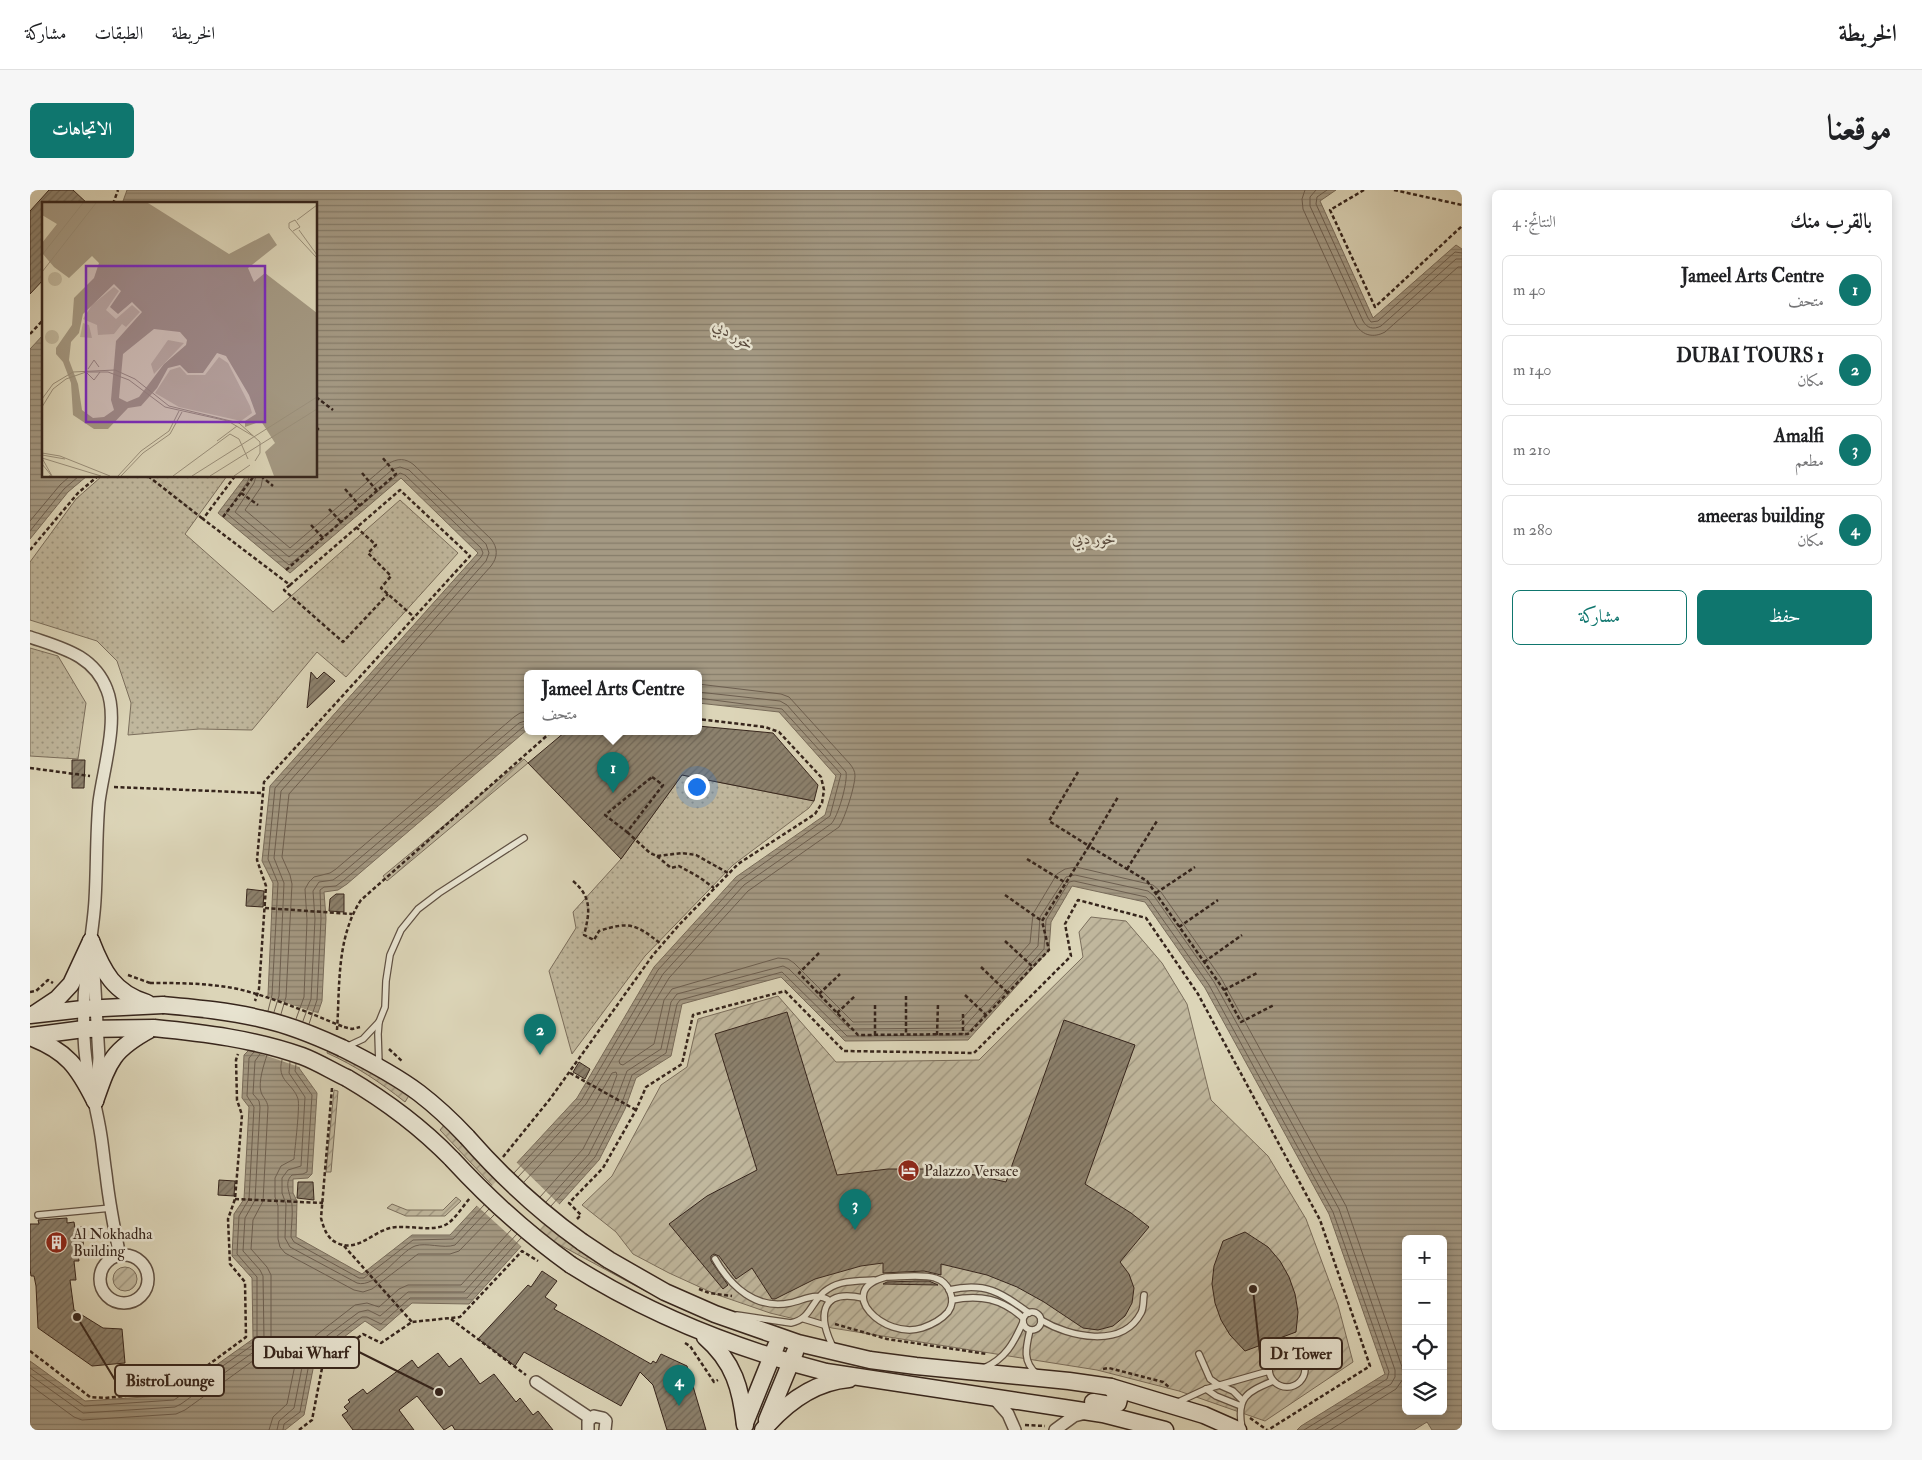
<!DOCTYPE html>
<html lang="ar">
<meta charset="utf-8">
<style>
body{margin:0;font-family:"IM FELL Double Pica",Amiri,serif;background:#f6f6f6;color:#202124;direction:rtl}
.controls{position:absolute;right:15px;bottom:15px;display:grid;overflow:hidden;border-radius:8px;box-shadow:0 2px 12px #0003}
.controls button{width:45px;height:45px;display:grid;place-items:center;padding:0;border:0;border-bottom:1px solid #e0e0e0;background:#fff;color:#202124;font:25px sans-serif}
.you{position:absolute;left:666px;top:596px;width:18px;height:18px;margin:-12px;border:4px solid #fff;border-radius:50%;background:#1a73e8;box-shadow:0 0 0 8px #1a73e833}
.badge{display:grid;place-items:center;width:32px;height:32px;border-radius:50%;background:#0f766e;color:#fff;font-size:16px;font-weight:700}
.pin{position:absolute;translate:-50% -41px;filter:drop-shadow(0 1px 2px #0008)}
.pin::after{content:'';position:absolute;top:26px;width:18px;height:15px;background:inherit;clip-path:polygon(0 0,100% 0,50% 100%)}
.popup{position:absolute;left:494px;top:480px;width:178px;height:65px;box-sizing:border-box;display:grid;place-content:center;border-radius:8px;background:#fff;filter:drop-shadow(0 1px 4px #0005);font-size:16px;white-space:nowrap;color:#757577}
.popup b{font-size:19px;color:#202124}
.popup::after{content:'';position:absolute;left:50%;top:100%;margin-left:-10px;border:10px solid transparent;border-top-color:#fff}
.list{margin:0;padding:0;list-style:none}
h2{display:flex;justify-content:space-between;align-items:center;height:65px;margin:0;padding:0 20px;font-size:21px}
h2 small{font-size:16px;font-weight:400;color:#757577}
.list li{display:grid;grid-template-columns:32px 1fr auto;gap:15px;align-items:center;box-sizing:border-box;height:70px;margin:0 10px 10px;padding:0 10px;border:1px solid #e0e0e0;border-radius:8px}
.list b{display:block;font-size:19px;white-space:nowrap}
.list p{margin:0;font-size:16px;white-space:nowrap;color:#757577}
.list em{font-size:16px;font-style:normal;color:#757577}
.actions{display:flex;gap:10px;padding:15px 20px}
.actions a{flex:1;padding:11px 0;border:1px solid #0f766e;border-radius:8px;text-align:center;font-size:18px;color:#0f766e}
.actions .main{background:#0f766e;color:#fff}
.icon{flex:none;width:28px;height:28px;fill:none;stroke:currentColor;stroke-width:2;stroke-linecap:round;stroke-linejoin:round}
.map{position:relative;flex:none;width:1432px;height:1240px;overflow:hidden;direction:ltr;border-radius:8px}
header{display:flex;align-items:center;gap:30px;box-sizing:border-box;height:70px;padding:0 25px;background:#fff;border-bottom:1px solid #e0e0e0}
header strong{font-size:24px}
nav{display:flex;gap:28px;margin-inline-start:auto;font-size:18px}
.intro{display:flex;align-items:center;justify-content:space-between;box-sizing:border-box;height:120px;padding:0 30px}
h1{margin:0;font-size:35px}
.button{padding:12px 22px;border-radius:8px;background:#0f766e;color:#fff;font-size:18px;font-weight:700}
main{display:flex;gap:30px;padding:0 30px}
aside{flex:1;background:#fff;border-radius:8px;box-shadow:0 2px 12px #0003}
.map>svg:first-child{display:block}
.grass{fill:url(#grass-dots);stroke:#7b6e5c}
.garden{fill:url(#garden-furrows);stroke:#7b6e5c}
.water{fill:url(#water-rules);stroke:#786b5a;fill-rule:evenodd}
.pier{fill:#dcd5b8}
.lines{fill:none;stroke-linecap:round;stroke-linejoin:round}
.shore{stroke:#6d5f50;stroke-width:1}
.building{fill:url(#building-hatch);stroke:#36251c}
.lane-casing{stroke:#605143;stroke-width:8}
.street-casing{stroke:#605143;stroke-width:14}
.secondary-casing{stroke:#36251c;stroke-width:19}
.path{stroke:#36251c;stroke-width:2.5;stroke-dasharray:4 2.5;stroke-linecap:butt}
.lane{stroke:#e8e4d1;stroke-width:5.5}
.street{stroke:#e8e4d1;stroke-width:11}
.secondary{stroke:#e8e4d1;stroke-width:16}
.secondary-bridge-casing{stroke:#36251c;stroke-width:19;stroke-linecap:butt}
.path-bridge{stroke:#36251c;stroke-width:2.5;stroke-dasharray:4 2.5;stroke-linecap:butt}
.secondary-bridge{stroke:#e8e4d1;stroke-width:16}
.labels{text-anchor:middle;stroke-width:5;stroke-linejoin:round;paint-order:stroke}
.poi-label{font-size:15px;fill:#36251c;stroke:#e8e4d1;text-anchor:start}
.water-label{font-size:16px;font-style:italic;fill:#57483b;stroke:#e8e4d1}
.inset-road{fill:none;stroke:#9a8f7a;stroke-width:1}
.view{fill:#7b2cbf;fill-opacity:0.15;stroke:#7b2cbf;stroke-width:2.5}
.inset-edge{fill:none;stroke:#36251c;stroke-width:2.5}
.leader{fill:none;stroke:#36251c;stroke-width:2}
.callout-dot{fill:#36251c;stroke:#e8e4d1;stroke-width:2}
.callout{fill:#e8e4d1;stroke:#36251c;stroke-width:2}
.callout-label{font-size:16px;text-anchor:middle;font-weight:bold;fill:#36251c}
</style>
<header>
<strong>الخريطة</strong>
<nav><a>الخريطة</a><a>الطبقات</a><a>مشاركة</a></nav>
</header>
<div class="intro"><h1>موقعنا</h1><a class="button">الاتجاهات</a></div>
<main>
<aside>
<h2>بالقرب منك<small>النتائج: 4</small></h2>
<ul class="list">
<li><span class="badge">1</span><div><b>Jameel Arts Centre</b><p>متحف</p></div><em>40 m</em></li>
<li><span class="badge">2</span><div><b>1 DUBAI TOURS</b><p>مكان</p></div><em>140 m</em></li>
<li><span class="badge">3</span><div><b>Amalfi</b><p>مطعم</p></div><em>210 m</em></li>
<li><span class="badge">4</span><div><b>ameeras building</b><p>مكان</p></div><em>280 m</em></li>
</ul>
<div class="actions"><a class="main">حفظ</a><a>مشاركة</a></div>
</aside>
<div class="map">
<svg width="1432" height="1240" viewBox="0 0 1432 1240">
<defs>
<pattern id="grass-dots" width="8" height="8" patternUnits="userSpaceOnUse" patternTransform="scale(1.25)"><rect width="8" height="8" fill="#c0b79d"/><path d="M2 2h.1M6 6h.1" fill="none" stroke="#9d957f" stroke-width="1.8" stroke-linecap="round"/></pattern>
<pattern id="garden-furrows" width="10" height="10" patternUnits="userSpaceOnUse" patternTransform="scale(1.25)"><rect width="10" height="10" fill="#c0b79d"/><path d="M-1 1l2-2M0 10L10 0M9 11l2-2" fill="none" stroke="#9d957f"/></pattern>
<pattern id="water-rules" width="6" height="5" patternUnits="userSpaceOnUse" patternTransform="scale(1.25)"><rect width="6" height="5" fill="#a49983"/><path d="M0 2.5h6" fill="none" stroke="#867d6a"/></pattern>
<pattern id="building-hatch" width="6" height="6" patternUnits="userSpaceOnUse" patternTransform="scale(1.25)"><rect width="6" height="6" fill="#8c816d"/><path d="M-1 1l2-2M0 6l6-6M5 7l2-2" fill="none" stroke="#736959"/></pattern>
</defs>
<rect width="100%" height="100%" fill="#dcd5b8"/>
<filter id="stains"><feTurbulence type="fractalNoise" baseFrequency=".004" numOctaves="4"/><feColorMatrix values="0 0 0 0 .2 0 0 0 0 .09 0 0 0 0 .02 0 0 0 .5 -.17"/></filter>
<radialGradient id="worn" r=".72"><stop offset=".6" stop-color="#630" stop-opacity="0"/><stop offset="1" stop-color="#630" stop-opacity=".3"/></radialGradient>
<g class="grass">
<polygon points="72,286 197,286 155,344 243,422 370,310 428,363 316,487 287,462 222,540 169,539 98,545 101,513 87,471 67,451 0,430 0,372 46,309"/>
<polygon points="0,458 28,466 56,513 48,569 0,566"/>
<polygon points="652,585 784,611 779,618 703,675 615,766 542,864 519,781 546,738 543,722 591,669"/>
</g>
<g class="garden">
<polygon points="494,569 498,573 357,691 353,686"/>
<polygon points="1061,727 1096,731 1132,773 1157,814 1181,910 1238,966 1276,1029 1308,1115 1323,1172 1235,1231 1149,1201 1067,1180 802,1138 740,1123 685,1104 639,1083 603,1064 586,1042 552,1015 582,986 631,895 657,877 668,829 748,806 806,872 949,870 1053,767 1049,742"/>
<path d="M299,857l81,47 -5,8c-25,-20 -49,-36 -78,-49z"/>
<polygon points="304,900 308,901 301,982 296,982"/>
<polygon points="415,934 618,1099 617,1102 519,1049 473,1007 410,940"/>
<polygon points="426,1007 431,1011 415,1026 376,1026 357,1018 362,1014 377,1020 413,1020"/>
<circle cx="95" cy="1089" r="12"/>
</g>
<g class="water">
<path d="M97,0h1209l-16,11 53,117 83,-73 6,4v1181h-30l-5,-8 -13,8h-117l4,-4 84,-52 -56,-160 -124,-226 -60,-86 -73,-16 -21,36 -2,28 -81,90 -123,1 -64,-64 -99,27 -11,52 -35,22 -11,31 -26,51 -130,144 -57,-1 -32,28 -15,-10 -50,38 -11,56 -19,15h-255v-69l55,40 89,-6 79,-56 -1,-61 -20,-22 2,-42 10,-15 5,-92 -7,-9 2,-43 5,-5 19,-55 5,-112 -11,-22 8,-75 208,-233 -77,-75 -111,95 -72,-60 28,-37h70v-272h-194zM498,484h170v29l81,9 57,64 -11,39 -89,62 -82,90 -77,131 -127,137h-38l-50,39 -66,-37 1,-36 -4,-8v-14l15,-1 4,-4 5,-81 -18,-25 23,-67 4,-83 -2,-26 14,-2 9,-6 181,-155zM1376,1049h37v172h-37z"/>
<polygon points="14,144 14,286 57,286 38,302 0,349 0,159"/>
</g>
<g class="pier">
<polygon points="235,806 290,824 272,878 217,859"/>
<polygon points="485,971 531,1016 493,1058 445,1014"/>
</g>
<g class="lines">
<g class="shore">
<path d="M1275,0l-3,9 1,10 53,116c7,11 18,13 29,7l73,-65h4"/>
<path d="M1286,0l-6,7v9l53,115c4,7 10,9 18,5l75,-67h6"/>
<polyline points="1297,0 1287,7 1286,14 1338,128 1341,132 1348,131 1425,62 1432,63"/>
<polyline points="219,286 218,291 196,323 259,375 370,283 375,285 451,358 453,363 451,367 245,598 238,669 248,693 242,805 238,821"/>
<polyline points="226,286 224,293 205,322 259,367 363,279 370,277 379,280 456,354 459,363 456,371 251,601 244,668 254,693 249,806 244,822"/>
<path d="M233,286l-2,11 -16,23 45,38 98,-84c9,-6 18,-6 26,1l77,74c7,9 7,18 0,27l-202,228 -7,63 8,18 2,9 -6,113 -5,17"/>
<polyline points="0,331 30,295 40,286"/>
<polyline points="0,341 34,299 49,286"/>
<path d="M668,494l83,10 8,3 61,67c3,4 5,7 5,12 0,10 -10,42 -16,51l-91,64 -79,87 -50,83 1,3 3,1 31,-21 10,-44 8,-11 106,-31 10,1 6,4 59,59 107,-1 70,-78 3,-29 24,-40 8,-5 11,-2 77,18 8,7 60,86 125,228 56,161 1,12 -7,10 -66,41"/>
<polyline points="266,829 274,807 277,730 275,699 279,692 284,687 300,683 306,679 484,527 490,523 498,522"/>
<polyline points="273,831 281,809 285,729 283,701 289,692 303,690 310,685 489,533 498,530"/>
<polyline points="279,834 287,810 291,729 290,700 294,697 306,696 314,690 493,537 498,536"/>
<path d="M252,870c-6,21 11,23 16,39 2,8 -3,48 -4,60l-13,7 -6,12v19l3,9v33l2,8 5,6 69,37 9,2 9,-3 46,-35h32l9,-3 35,-36"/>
<path d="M260,872l-1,11 16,24 -4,69 -13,4 -6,8v15l4,11 -1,34 5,9 67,36c19,6 42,-31 58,-37 11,-4 28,3 40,-1l34,-36"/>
<path d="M266,874l-1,7 17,24 -5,77 -4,2 -11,1c-9,8 -1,20 0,30 1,10 -1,22 -1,32l3,5 65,36h5l49,-38 40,-1 31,-34"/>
<polyline points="484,983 551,911 628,780 709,691 800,626 811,584 752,519 668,508"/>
<path d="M488,987l68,-73 77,-130 81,-89 87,-61c7,-7 17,-42 15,-52l-59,-67 -7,-4 -82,-9"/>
<polyline points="494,992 561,920 582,883 586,882 587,885 577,912 553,959 510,1007"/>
<polyline points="516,1012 559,964 584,915 597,881 631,859 641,812 647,804 753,776 759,779 820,839 933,838 1008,756 1010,727 1036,687 1045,685 1118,701 1124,706 1184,792 1309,1019 1365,1180 1365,1187 1361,1194 1285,1240"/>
<polyline points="521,1016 565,967 590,918 602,885 636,863 647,814 650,810 752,782 817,846 936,845 1014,759 1016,730 1039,692 1044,691 1116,707 1119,710 1179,795 1303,1022 1359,1182 1357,1189 1274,1240"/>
<polyline points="0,1178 54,1216 144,1210 227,1152 227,1087 207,1064 209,1026 219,1009 224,917 217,906 219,868 224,862"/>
<polyline points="0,1185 53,1223 145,1217 151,1214 232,1156 234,1149 233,1086 230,1080 213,1061 215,1028 225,1010 230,917 229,911 223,904 225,871 230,864"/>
<path d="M0,1195l44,32 8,3 94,-6 9,-4 83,-60 3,-11v-64l-4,-8 -16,-18 2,-29 10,-19 5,-94c-1,-7 -5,-9 -7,-15 -3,-10 3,-28 6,-37"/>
<polyline points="239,1240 243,1227 257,1214 267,1165 271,1157 325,1115 337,1113 349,1117 369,1099 378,1095 431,1095 481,1040"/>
<polyline points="247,1240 249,1231 264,1218 274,1167 278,1160 329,1122 338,1120 350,1126 378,1102 434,1102 487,1044"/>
<polyline points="253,1240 254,1234 270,1222 280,1168 282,1165 332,1127 337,1127 351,1134 380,1108 437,1108 491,1048"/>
</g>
</g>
<g class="building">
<polygon points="19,0 43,0 58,14 14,14 14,89 0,104 0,21"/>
<polygon points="281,482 287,489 294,482 305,491 277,518"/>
<polygon points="668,536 743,543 788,595 784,611 652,585 591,669 498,573 535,542 668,542"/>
<polygon points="42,570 55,570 54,598 42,598"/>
<polygon points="217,699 234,701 233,717 216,716"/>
<polygon points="306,704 314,704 314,722 299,721 300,709"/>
<polygon points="757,822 807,985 858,979 901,979 945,985 976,992 1034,830 1105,855 1055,994 1101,1023 1119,1037 1090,1072 1099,1084 1104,1098 1102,1113 1095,1126 1083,1136 1068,1140 1053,1138 1014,1112 987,1097 957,1085 911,1074 911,1085 894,1081 853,1083 853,1073 831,1076 785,1089 745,1109 742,1109 722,1078 706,1089 689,1066 684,1064 681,1066 681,1071 698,1095 693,1099 639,1034 677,1006 727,980 685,844"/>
<polygon points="549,872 560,879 555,889 543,882"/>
<polygon points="189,990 205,991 204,1006 188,1005"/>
<polygon points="268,992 283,992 284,1010 267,1008"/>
<polygon points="37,1028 37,1033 44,1032 45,1038 52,1037 54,1063 48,1064 49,1071 44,1071 46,1090 40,1090 44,1120 73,1138 92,1139 95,1173 62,1176 8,1138 6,1096 4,1086 1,1086 0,1079 0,1034 9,1034 8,1030"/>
<polygon points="1215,1042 1238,1057 1250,1071 1259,1087 1265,1104 1268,1122 1266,1142 1215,1161 1200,1145 1191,1130 1185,1113 1182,1094 1184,1076 1193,1051"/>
<polygon points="512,1081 527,1091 515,1107 527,1115 524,1119 621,1174 623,1171 626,1173 631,1164 657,1176 676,1240 637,1240 623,1195 610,1182 591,1216 494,1162 485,1176 448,1149 498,1095 501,1097"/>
<polygon points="888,1091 899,1091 908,1095 853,1094 857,1092"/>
<polygon points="408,1163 419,1177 431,1168 450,1194 464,1184 486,1212 490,1208 503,1225 508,1221 523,1240 425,1240 422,1235 414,1240 387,1206 369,1220 384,1240 323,1240 312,1225 318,1221 314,1217 320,1212 318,1210 333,1199 337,1204 382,1170 388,1178"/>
</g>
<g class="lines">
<defs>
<g id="lane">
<polyline points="318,856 333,849 349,832"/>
<polyline points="349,875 348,844 349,832 355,817 356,791 360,765 371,740 388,719 409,703 494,648"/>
<polyline points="8,1025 81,1018"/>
<path d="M685,1069c16,28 41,51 75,44 15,-3 26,-12 40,-2"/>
<path d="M856,1087c13,0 37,-3 49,1 14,4 22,22 13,34 -7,8 -17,13 -26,16 -38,12 -89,-38 -36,-51z"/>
<path d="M919,1100c36,-8 52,2 80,23"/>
<path d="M922,1110c28,-6 50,-1 71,18"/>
<circle cx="1002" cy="1131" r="9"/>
<path d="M707,1125l54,8c21,-4 20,-24 37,-34 13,-9 31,-8 46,-9"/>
<polyline points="774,1129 794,1135"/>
<path d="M1011,1130c28,17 81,29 100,-7 3,-5 2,-13 3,-18"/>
<path d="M1000,1140c-4,17 -8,32 7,44"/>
<path d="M804,1159c-16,-31 -16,-61 29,-51"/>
<circle cx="1257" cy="1179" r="18"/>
<polyline points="1169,1164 1180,1189 1187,1194 1203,1201 1212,1210"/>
<path d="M954,1178c21,-9 30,-25 39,-46"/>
<polyline points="1176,1199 1186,1206 1211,1216"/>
<polyline points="1146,1213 1176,1199 1239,1181"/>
<path d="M1212,1238c-6,-31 5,-36 31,-47"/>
</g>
<g id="street">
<path d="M0,447c32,11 64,18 77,53 12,30 -4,80 -8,112 -3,33 -2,66 -4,98 -2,36 -11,70 -11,105 -1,23 0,46 4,68 4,21 10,42 13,63 2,13 3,25 5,38 3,27 8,54 14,82"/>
<polyline points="63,765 69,868 67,894"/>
<circle cx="94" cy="1089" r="24"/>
<polyline points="506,1192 560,1228"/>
<polyline points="963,1207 978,1224 985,1240"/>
<polyline points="558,1240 558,1231 564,1226 573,1228 576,1231 575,1240"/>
<polyline points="1025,1240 1044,1226 1056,1223"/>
</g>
<g id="secondary">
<path d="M61,751c12,31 23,52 56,62"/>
<polyline points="6,823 27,809 41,794 61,751"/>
<polyline points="0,825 53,819 133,815"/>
<polyline points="0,846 54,839 124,838"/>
<path d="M0,847c37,14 48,30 65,64"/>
<path d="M312,858c26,13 53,27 77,45 17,13 33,28 48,44"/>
<path d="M317,888c39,23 73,48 105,81"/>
<path d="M65,911c14,-40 17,-51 56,-72"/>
<polyline points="552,1052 579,1070 635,1102 685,1124 768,1153 840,1170 886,1176 1039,1191 1081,1197 1174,1225 1208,1240"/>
<path d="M541,1075c79,50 165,84 255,107l238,36 39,6 62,16"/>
<path d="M675,1147c29,25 36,52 40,88"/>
<polyline points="1063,1212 1080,1215 1088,1213 1089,1209 1081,1197"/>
<polyline points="737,1230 765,1162"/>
<polyline points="715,1233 746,1156"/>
<path d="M733,1240c22,-26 50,-48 86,-51"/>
</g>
</defs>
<use href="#lane" class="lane-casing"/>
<use href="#street" class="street-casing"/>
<use href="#secondary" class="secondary-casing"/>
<g class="path">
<polyline points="1334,0 1300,20 1345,117 1432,36"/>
<polyline points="1364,0 1432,15"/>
<polyline points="83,14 88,0"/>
<polyline points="0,144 14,129"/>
<polyline points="286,207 303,220"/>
<polyline points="286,237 289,240"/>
<polyline points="332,283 347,301"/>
<polyline points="118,286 173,329"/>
<polyline points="205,286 173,329 260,395 370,300 440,366 234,592 227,670 236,696 229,799 225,811"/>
<polyline points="231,286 243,296"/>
<polyline points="315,299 330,316"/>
<polyline points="211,303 228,315"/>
<polyline points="299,319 311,332"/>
<polyline points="193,327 224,286"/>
<polyline points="281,335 293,348"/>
<polyline points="326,337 346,355 338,363 361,386 351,398 384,427"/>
<polyline points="0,360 48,303 68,286"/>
<polyline points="256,380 366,284 352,267"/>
<polyline points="260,395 254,400 313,452 358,404"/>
<polyline points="0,578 60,586"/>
<polyline points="1048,582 1019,631 1059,656 1088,607"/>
<polygon points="622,587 633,595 597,642 575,625"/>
<polyline points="84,597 232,603"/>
<polyline points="597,642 620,663 627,666 652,663 666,665 698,683"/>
<polyline points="627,666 641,678 649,676 669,687 684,698"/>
<polyline points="997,669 1036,693"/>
<polyline points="1097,679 1127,631"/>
<path d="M543,691c19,16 17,31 11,54l10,5 5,-9c31,-10 37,-7 62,13"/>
<polyline points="1126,703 1165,677"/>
<polyline points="975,705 1012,731"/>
<polyline points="235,718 322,724"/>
<polyline points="1149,737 1188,710"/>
<polyline points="975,751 1003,777"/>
<polyline points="789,763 769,783 828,845 938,844 1019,760 1012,731 1059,656 1117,691 1194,800 1211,832 1244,815"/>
<polyline points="1174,772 1212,745"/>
<polyline points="951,777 978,803"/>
<polyline points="98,785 120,793"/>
<polyline points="1194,800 1227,783"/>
<polyline points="0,802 6,801 18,790 23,793"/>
<polyline points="789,804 810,784"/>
<polyline points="935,805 956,825"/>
<polyline points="876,806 876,845"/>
<polyline points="807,823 825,806"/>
<polyline points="933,824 933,844"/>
<polyline points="314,837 322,839 330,837"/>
<path d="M307,840c3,-43 -1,-92 24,-130l190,-168"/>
<polyline points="845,845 845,815"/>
<polyline points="907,845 908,814"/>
<polyline points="359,859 373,872"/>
<polyline points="540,883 606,920"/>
<path d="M302,898l-11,130c3,11 6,20 16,25 21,9 34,-10 53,-15 17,-4 43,5 57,-4 9,-6 16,-18 23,-26"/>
<polyline points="473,967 520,909 623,765 649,735 708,674 785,624 792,613 794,600 791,587 749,542 735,537 668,529"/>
<polyline points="205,1009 293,1013"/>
<polyline points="547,1029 551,1025 539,1013 573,978 606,920 616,897 652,874 663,825 755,801 814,861 944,863 1041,766 1035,734 1048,710 1116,728 1168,804 1290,1030 1340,1176 1238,1240"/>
<polyline points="314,1056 382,1132"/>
<polyline points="669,1099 679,1103 702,1106"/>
<polyline points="421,1129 496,1185"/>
<polyline points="805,1134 857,1149 957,1164"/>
<polyline points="655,1153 660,1156 684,1192 688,1190"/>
<polyline points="0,1161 60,1207 75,1208 143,1201 216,1147 215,1092 200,1074 198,1029 205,1009 212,925 207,910 206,870 208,864"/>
<polyline points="1073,1179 1079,1178 1133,1192 1140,1198"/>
<polyline points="1220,1228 1237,1240"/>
<polyline points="995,1235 1015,1236"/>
<polyline points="269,1240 282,1230 293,1173 333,1144 351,1153 382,1132 430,1127 492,1061 508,1071"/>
</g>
<use href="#lane" class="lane"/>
<use href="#street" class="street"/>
<use href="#secondary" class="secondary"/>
<defs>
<g id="secondary-bridge">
<path d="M133,815c33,3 67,6 99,14 28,6 54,17 80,29"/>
<path d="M124,838c50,5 100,11 148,28 16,6 30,15 45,22"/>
<path d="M437,947c35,40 72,74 115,105"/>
<path d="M422,969c36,39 74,74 119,106"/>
</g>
</defs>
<use href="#secondary-bridge" class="secondary-bridge-casing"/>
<path class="path-bridge" d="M120,793c29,0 59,0 88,6 37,9 71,24 106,38"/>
<use href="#secondary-bridge" class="secondary-bridge"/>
</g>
<defs>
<symbol id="hotel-disc" viewBox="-11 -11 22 22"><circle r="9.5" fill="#8f2418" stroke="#e8e4d1"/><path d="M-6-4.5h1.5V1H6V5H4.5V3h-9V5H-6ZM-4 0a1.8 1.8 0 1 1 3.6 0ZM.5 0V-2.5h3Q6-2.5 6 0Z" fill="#fff"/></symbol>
<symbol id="building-disc" viewBox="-11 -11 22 22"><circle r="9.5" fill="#8f2418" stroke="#e8e4d1"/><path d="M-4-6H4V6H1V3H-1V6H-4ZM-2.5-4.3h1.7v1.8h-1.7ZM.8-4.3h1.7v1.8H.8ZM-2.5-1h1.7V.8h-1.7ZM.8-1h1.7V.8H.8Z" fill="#fff"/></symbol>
</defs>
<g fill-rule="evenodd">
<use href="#hotel-disc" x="866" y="968" width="25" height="25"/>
<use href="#building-disc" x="14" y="1040" width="25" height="25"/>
</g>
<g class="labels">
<g class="poi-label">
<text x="894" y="986">Palazzo Versace</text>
<text x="43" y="1049">Al Nokhadha<tspan x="43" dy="17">Building</tspan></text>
</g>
<g class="water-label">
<text transform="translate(704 144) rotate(31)" y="6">خور دبي</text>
<text x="1064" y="354">خور دبي</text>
</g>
</g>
<g transform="translate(12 12)">
<rect width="275" height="275" fill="#dcd5b8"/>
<path d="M72,85l5,4 -13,19 10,9 16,-14 8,7 -14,15 -4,-3 -8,10 -16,1 -1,-10 -14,-6 9,-14zM41,121l6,2 3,13 -12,-1zM3 135a7 7 0 1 1 14 0a7 7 0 1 1-14 0ZM126,138l16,3 -30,31 -3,-10z" fill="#c0b79d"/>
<path d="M6 77a7 7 0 1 1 14 0a7 7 0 1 1-14 0ZM177,155l9,6 22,43 2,7 -11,8 -62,-14 -24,-14 15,-23 10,-3 7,8h18z" fill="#c0b79d"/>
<path d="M0,1h106l81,51 40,-21 8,12 -29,23 6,14 11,-9 52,40v163h-43l-9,-24 10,-9 -14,-22 -16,6v-6l11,-7 -7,-19 -23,-39 -9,-3 -14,20h-15l-8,-8 -12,3 -11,20 -16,18 -13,2 -20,21h-14l-21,-14 -2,-32 -8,-21 -7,-8v-6l16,-23 2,-27 20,-20 5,-15 -7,-7 -23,22 -15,-11 -12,-14v-10l15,-19 -15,-9zM72,82l7,7 -11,16 8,7 14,-12 10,10 -26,29 -5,59 3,10 -10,7 -11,1 -11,-8 -4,-26 -9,-24 2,-18 8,-9 4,-19zM112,127l26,3 7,8 -1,5 -22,19 -25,33 -12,5 -8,-4 4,-44z" fill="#a49983" fill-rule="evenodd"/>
<path class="inset-road" d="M255,18l20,-15M257,28l18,25M251,29l7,-4 -5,-7 -6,3v5l28,30M0,53l41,-52M0,70l54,-69M46,167l6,-9 5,7M45,171l7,7 6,-8M0,197l11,-15 20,-12 42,-2 20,9 34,27 70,17 21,19v11l-5,8M0,205l11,-18 13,-10 20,-7h22l21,8 36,27 63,14 25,15M175,239l20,-15M0,251l18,3 50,20M0,253l23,4M0,256l59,18M0,256l10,18M0,262l9,11 -2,1M76,274l23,-25 28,-20 10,-20M79,274l22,-23 27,-19 12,-22M131,274l57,-42 9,5 9,20M150,274l125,-79M168,274l107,-67M192,274l16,-11"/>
<path class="view" d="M44,64h179v156h-179z"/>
<rect width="275" height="275" class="inset-edge"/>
</g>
<path class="leader" d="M409 1202L329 1162M1223 1099L1230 1164M47 1127L85 1190"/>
<g class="callout-dot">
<circle cx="409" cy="1202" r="5"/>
<circle cx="1223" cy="1099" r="5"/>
<circle cx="47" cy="1127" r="5"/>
</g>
<g class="callout">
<rect x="223" y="1147" width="106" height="31" rx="5"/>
<rect x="1230" y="1148" width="82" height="31" rx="5"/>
<rect x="85" y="1175" width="109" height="31" rx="5"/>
</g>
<g class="callout-label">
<text x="276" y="1168">Dubai Wharf</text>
<text x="1271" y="1169">D1 Tower</text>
<text x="140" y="1196">BistroLounge</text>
</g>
<rect width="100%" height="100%" filter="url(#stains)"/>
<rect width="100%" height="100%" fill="url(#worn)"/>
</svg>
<div class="controls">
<button>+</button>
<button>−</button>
<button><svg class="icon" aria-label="locate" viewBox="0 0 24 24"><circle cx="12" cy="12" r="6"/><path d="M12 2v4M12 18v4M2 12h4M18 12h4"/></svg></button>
<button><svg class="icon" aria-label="layers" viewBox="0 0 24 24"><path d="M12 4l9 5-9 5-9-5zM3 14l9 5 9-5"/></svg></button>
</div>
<div class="you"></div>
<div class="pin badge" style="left:583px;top:603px">1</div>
<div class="popup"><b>Jameel Arts Centre</b>متحف</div>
<div class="pin badge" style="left:510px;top:865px">2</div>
<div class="pin badge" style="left:825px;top:1040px">3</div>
<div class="pin badge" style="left:649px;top:1216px">4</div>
</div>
</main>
